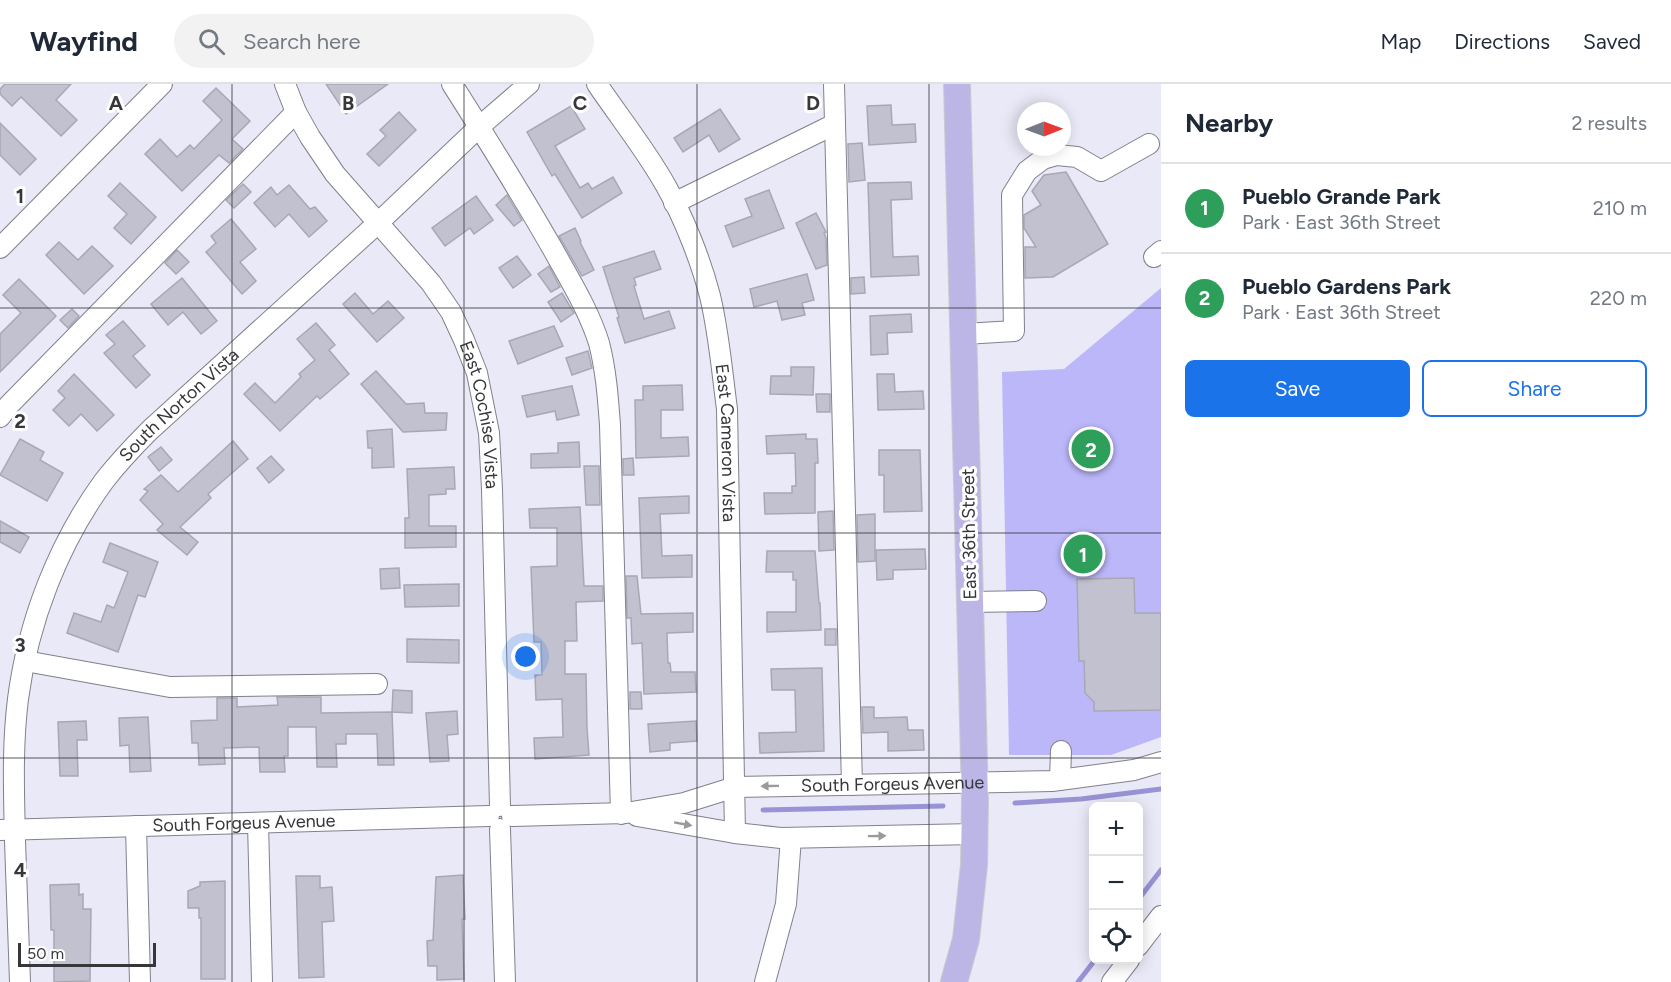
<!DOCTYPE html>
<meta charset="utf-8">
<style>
body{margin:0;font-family:Figtree,sans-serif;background:#f2f2f3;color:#1f2937}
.controls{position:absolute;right:18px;bottom:18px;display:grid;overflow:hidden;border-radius:9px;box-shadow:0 3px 15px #0003}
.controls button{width:54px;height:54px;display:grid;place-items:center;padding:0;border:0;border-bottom:2px solid #e0e1e3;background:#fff;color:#1f2937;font:30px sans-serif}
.compass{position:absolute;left:1017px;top:18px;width:54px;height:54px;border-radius:50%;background:#fff;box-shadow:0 3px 15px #0003;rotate:89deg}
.scale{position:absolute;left:18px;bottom:15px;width:138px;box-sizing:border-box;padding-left:6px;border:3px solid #36363b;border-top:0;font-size:16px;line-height:21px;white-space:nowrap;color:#36363b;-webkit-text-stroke:4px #fff;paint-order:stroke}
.you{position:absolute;left:526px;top:573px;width:21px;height:21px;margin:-15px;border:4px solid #fff;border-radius:50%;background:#1a73e8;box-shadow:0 0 0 9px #1a73e833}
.badge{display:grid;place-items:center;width:39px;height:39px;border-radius:50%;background:#1a73e8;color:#fff;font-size:20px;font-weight:700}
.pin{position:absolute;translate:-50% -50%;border:3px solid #fff;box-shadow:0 2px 6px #0006}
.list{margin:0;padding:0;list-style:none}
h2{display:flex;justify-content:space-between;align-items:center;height:78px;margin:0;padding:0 24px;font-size:26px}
h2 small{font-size:20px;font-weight:400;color:#747a83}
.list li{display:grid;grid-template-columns:39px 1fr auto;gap:18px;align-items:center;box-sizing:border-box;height:90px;padding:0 24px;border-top:2px solid #e0e1e3}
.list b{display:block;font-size:22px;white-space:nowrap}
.list p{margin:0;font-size:20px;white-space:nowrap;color:#747a83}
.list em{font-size:20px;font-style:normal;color:#747a83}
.actions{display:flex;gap:12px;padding:18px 24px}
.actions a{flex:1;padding:14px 0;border:2px solid #1a73e8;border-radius:9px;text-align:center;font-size:21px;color:#1a73e8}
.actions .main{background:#1a73e8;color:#fff}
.icon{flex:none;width:33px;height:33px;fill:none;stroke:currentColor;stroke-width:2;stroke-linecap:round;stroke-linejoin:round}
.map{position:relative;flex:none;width:1161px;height:898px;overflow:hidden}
header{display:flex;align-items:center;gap:36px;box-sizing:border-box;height:84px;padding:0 30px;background:#fff;border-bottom:2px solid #e0e1e3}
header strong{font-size:28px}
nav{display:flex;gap:33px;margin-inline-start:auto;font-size:21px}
.search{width:420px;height:54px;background:#f2f2f3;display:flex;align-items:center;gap:15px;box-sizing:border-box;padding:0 21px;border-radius:33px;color:#747a83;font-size:22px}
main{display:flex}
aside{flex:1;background:#fff}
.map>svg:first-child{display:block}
.green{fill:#bcb7f9}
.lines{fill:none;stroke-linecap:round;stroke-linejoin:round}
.stream{stroke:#9993d6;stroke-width:5}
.building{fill:#c2c1cf;stroke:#a8a8b5;stroke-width:1.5}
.minor-casing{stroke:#81818d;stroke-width:22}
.major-casing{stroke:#cbcbcc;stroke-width:28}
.minor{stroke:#fff;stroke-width:20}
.major{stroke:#bbb6e6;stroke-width:26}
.oneway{fill:#9a9a9d}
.grid{fill:none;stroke:#36363b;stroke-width:1.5;stroke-opacity:0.55}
.labels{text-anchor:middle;stroke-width:6;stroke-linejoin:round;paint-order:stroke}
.street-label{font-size:18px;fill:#36363b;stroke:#fff}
.grid-label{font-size:20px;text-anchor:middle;font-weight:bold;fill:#36363b;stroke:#fff;stroke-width:6;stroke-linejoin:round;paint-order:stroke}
</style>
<header>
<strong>Wayfind</strong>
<div class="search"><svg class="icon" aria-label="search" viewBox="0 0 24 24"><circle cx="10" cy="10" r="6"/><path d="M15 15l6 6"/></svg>Search here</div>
<nav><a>Map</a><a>Directions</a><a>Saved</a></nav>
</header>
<main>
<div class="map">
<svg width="1161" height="898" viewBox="0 0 1161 898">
<rect width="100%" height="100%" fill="#e9e9f7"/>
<polygon class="green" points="1161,204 1161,653 1111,671 1009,671 1002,288 1064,285"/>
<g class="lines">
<g class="stream">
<polyline points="1015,719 1081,715 1161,705"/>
<polyline points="763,726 943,722"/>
<polyline points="1138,816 1161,786"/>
<polyline points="1078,898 1095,876"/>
</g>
</g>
<g class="building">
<polygon points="5,0 71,0 56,16 77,36 61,52 21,13 12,22 0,10 0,5"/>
<polygon points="326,0 388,0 346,30"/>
<polygon points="216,4 250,37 232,55 243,65 229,79 219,71 182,107 145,70 160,55 177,73 190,61 194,65 222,36 203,17"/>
<polygon points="891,21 892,41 915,40 916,58 869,61 867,22"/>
<polygon points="571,22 585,45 555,62 580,104 588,99 592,105 613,93 622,109 582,134 555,90 552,92 527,48"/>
<polygon points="720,25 740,55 719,68 709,51 683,68 674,54"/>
<polygon points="399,28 416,46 379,82 367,70 386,52 380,46"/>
<polygon points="0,39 36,75 20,91 0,71"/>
<polygon points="862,59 865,96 849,98 848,60"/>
<polygon points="1066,88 1108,160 1053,193 1025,194 1025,163 1036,163 1024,144 1024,131 1041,121 1032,107 1044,91"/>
<polygon points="911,98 912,115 891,116 893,173 918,172 919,191 871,193 868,99"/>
<polygon points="120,99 156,133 131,160 114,144 127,130 108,112"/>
<polygon points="243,100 251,108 234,124 226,116"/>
<polygon points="289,101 310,125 315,123 327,137 309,153 289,130 275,143 254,119 271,103 277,111"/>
<polygon points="769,106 784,144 733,163 725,142 752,132 745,115"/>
<polygon points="507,111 522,136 514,142 496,121"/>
<polygon points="476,112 493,136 474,150 470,144 445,162 432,144"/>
<polygon points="816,129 826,148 824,149 826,154 827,181 816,185 796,139"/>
<polygon points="231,135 256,165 240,178 256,197 242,210 206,168 216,159 211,152"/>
<polygon points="575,144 581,157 580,158 594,186 582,192 559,152"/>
<polygon points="59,158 78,176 92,162 113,182 84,210 46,171"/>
<polygon points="177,166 189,178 176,190 165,179"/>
<polygon points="654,167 661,185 634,194 636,201 634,202 644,235 669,227 675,244 625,259 617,234 619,233 603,183"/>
<polygon points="517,172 531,191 513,204 499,184"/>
<polygon points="549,182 560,203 551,208 538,190"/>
<polygon points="807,190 814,216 802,219 805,231 782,236 777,217 754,223 750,205"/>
<polygon points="864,193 865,209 851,210 851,194"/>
<polygon points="182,194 217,237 201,250 183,228 168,241 151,220"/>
<polygon points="19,195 56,232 0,288 0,250 21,229 3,211"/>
<polygon points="355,209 373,230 388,217 404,234 377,258 343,220"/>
<polygon points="562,209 574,229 561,238 548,218"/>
<polygon points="72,225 79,232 68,244 60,236"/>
<polygon points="911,230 912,248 887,249 888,270 871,271 870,232"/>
<polygon points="123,237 145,262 133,272 150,291 136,304 104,269 115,260 106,251"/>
<polygon points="316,239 335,261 329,266 349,290 320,315 317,312 280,347 244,310 255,299 275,319 301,293 299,290 315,276 297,255"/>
<polygon points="554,242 563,262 518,280 509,257"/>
<polygon points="588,267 592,284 572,291 566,274"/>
<polygon points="791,283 814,283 813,311 770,310 771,292 791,292"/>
<polygon points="376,287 406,320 424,319 425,329 447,329 446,346 403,348 361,300"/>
<polygon points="74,290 114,331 97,347 81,330 69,342 53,326 65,314 58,307"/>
<polygon points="877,290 894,290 895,308 923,307 924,325 878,326"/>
<polygon points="682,301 683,326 661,326 661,354 688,353 689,372 636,374 635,316 643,316 643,302"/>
<polygon points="572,302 579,331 557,336 555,327 527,333 522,312"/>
<polygon points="816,310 830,310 830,328 817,328"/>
<polygon points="392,345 394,383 372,384 372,364 368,364 367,347"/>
<polygon points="806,350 806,355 817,355 818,379 815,379 815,429 765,430 764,409 792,409 792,402 796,402 795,369 767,370 766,352"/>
<polygon points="20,355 44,368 40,376 63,389 47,417 0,391"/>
<polygon points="233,357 248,375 208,410 211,414 180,443 198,458 187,471 157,446 163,440 140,416 148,407 144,405 161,391 178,408"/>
<polygon points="579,358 580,383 531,384 531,370 558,369 558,359"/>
<polygon points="161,363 172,376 159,387 148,373"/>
<polygon points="879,366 920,366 922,427 884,428 884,391 879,391"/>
<polygon points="271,372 284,386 269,399 257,384"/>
<polygon points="633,374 634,391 623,391 623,375"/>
<polygon points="584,382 599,382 600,421 586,421"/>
<polygon points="454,383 455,405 446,405 446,410 429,411 429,442 456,442 456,463 405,464 405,434 409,434 407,385"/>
<polygon points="689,412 689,429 660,430 662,472 692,471 692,493 642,494 639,414"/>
<polygon points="580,423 584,502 603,502 603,517 576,518 577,557 565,557 565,590 586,590 587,644 589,671 535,675 534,654 563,653 562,615 536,616 535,591 542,591 541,558 534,558 531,483 557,482 557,444 530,444 529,425"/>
<polygon points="833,427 834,466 819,467 818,428"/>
<polygon points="875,430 875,477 858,478 857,431"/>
<polygon points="0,437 29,453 20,469 0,458"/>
<polygon points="110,459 158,478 145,513 138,511 118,568 67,549 74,529 101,538 107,521 114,524 128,488 103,478"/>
<polygon points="925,465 926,485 893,486 893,495 877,496 876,466"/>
<polygon points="767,467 815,467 819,519 820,519 821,546 767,548 767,528 796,528 796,496 793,496 793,488 766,488"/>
<polygon points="399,484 400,504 381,505 380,485"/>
<polygon points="626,492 637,492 641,530 693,529 693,548 667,549 668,579 670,579 671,588 695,588 696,608 644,610 642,559 632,560 631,534 627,534"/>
<polygon points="1134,494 1135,529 1161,529 1161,626 1094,627 1094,618 1085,609 1084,577 1079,577 1077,495"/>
<polygon points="459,500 459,522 405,523 404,501"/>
<rect x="825" y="545" width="11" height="16"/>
<polygon points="407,555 459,556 459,579 407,578"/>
<polygon points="822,584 824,667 760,669 759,649 796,648 795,606 772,606 771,585"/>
<polygon points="393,606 412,607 412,629 392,628"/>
<polygon points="630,608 641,608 642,625 630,625"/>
<polygon points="277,613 321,613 321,629 392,628 394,681 378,681 377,650 346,650 346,660 336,660 337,683 317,683 316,643 288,643 288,672 284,672 285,688 260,688 259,663 224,664 225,680 199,681 198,659 192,659 191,637 217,636 217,614 237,614 237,623 278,621"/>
<polygon points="862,623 874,623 874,634 907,633 908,646 923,646 924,666 888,667 888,648 863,649"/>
<polygon points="457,627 458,650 447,651 449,677 430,678 426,629"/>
<polygon points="148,633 151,687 130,688 129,661 120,662 119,634"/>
<polygon points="86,637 87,656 77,656 78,692 60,692 58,638"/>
<polygon points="696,637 697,657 670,659 670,666 650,668 648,640"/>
<polygon points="463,791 465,835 462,835 464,895 437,896 437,882 428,882 427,857 433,856 436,793"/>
<polygon points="296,792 320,792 320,804 332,803 334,837 322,838 324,893 299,894"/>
<polygon points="225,797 225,895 201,895 201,834 199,834 199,824 188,824 188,807 200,802 200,798"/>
<polygon points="79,800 79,811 83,810 83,825 91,825 90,897 54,898 54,846 51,846 50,801"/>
</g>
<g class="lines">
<defs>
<g id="minor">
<path id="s1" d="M285,0l11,28 14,25 25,37 96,109 20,29 13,28 13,33 12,60 3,56 8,317"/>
<path d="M452,0c35,55 70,111 103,169 16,29 34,58 44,90 7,27 9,55 11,82l11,389"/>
<path id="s2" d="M597,0c23,34 49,66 69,102 18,32 35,75 44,110 9,37 12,76 17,113l8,424"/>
<polyline points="834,0 852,701"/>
<polyline points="674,119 835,40"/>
<polyline points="0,164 162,0"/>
<polyline points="1154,173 1161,167"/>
<polyline points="964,250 1014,247 1012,111 1027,87 1043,75 1057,71 1077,73 1101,87 1149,60"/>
<polyline points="0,333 9,321 296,28"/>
<polyline points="970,518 1036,517"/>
<polyline points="25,577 170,603 377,600"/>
<polyline points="1060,696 1061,667"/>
<path id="s3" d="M512,732l114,-3 58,-10 51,-16 317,-6 82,-11 27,-8"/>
<polyline points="637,732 735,749 781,754 975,750"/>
<polyline points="258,739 262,898"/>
<polyline points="136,742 140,898"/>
<polyline points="500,745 505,898"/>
<path id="s4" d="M0,746l489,-14"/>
<polyline points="1138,862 1161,832"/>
<path id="s5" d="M20,898c-2,-47 -3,-94 -5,-141 -1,-47 -3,-95 3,-142 10,-77 40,-155 86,-218 14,-18 30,-35 46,-51l229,-208 100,-95 50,-43"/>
<polyline points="765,898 786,820 791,754"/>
<polyline points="1112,898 1129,876"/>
</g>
<polyline id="major" points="954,898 966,855 974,781 975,718 957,0"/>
</defs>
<use href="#minor" class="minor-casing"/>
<use href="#major" class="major-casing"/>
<use href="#minor" class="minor"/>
<use href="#major" class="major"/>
</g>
<defs><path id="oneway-solid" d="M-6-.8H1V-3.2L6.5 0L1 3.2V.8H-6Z" transform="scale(1.5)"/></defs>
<g class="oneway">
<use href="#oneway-solid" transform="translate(770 702) rotate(179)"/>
<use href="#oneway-solid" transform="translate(683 740) rotate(10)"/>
<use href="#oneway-solid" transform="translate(877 752) rotate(-1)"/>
</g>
<path class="grid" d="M232,0v898M464,0v898M697,0v898M929,0v898M0,224h1161M0,449h1161M0,674h1161"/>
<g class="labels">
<g class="street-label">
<text dy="6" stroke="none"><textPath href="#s5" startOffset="627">South Norton Vista</textPath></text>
<text dy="6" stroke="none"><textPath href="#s1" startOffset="392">East Cochise Vista</textPath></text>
<text dy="6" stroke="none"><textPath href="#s2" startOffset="390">East Cameron Vista</textPath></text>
<text transform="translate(969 450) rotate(-91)" y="6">East 36th Street</text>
<text dy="6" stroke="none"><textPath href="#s3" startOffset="384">South Forgeus Avenue</textPath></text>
<text dy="6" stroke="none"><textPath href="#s4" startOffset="244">South Forgeus Avenue</textPath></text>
</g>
</g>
<g class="grid-label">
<text x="116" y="26">A</text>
<text x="348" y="26">B</text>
<text x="580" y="26">C</text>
<text x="813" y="26">D</text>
<text x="20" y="119">1</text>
<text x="20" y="344">2</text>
<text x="20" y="568">3</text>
<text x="20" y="793">4</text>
</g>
</svg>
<div class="controls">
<button>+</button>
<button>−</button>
<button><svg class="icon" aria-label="locate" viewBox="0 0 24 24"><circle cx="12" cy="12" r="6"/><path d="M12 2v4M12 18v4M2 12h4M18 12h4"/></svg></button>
</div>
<svg class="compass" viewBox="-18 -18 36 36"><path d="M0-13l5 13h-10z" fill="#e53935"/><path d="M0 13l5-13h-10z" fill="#747a83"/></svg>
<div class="scale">50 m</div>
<div class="you"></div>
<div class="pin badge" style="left:1083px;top:470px;background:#2e9e5b">1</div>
<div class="pin badge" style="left:1091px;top:365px;background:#2e9e5b">2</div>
</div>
<aside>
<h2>Nearby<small>2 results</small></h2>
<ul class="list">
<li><span class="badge" style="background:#2e9e5b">1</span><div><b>Pueblo Grande Park</b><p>Park · East 36th Street</p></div><em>210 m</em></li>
<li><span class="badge" style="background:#2e9e5b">2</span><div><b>Pueblo Gardens Park</b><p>Park · East 36th Street</p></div><em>220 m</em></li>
</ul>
<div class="actions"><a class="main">Save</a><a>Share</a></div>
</aside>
</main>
